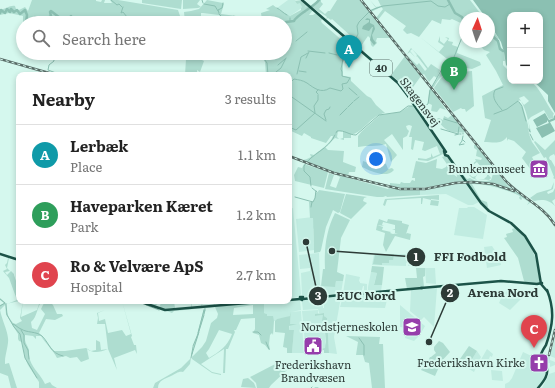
<!DOCTYPE html>
<meta charset="utf-8">
<style>
body{margin:0;font-family:Literata,serif;background:#f6f6f6;color:#222}
.controls{position:absolute;right:12px;top:12px;display:grid;overflow:hidden;border-radius:8px;box-shadow:0 2px 6px #0003}
.controls button{width:36px;height:36px;display:grid;place-items:center;padding:0;border:0;border-bottom:1px solid #e0e0e0;background:#fff;color:#222;font:20px sans-serif}
.compass{position:absolute;left:459px;top:12px;width:36px;height:36px;border-radius:50%;background:#fff;box-shadow:0 2px 6px #0003;rotate:3deg}
.you{position:absolute;left:376px;top:159px;width:14px;height:14px;margin:-10px;border:3px solid #fff;border-radius:50%;background:#1a73e8;box-shadow:0 0 0 6px #1a73e833}
.badge{display:grid;place-items:center;width:26px;height:26px;border-radius:50%;background:#963eab;color:#fff;font-size:13px;font-weight:700}
.pin{position:absolute;translate:-50% -33px;filter:drop-shadow(0 1px 2px #0008)}
.pin::after{content:'';position:absolute;top:21px;width:14px;height:12px;background:inherit;clip-path:polygon(0 0,100% 0,50% 100%)}
.list{margin:0;padding:0;list-style:none}
h2{display:flex;justify-content:space-between;align-items:center;height:52px;margin:0;padding:0 16px;font-size:17px}
h2 small{font-size:13px;font-weight:400;color:#767676}
.list li{display:grid;grid-template-columns:26px 1fr auto;gap:12px;align-items:center;box-sizing:border-box;height:60px;padding:0 16px;border-top:1px solid #e0e0e0}
.list b{display:block;font-size:15px;white-space:nowrap}
.list p{margin:0;font-size:13px;white-space:nowrap;color:#767676}
.list em{font-size:13px;font-style:normal;color:#767676}
.icon{flex:none;width:22px;height:22px;fill:none;stroke:currentColor;stroke-width:2;stroke-linecap:round;stroke-linejoin:round}
.map{position:relative;flex:none;width:555px;height:388px;overflow:hidden}
.search{position:absolute;background:#fff;box-shadow:0 2px 6px #0003;left:16px;top:16px;width:276px;height:44px;display:flex;align-items:center;gap:10px;box-sizing:border-box;padding:0 14px;border-radius:22px;color:#767676;font-size:15px}
.panel{position:absolute;background:#fff;box-shadow:0 2px 6px #0003;left:16px;top:72px;width:276px;height:232px;border-radius:8px}
.map>svg:first-child{display:block}
.built{fill:#c1ece1}
.green{fill:#aeddd0;fill-rule:evenodd}
.water{fill:#8bc0b2}
.lines{fill:none;stroke-linecap:round;stroke-linejoin:round}
.stream{stroke:#8bc0b2;stroke-width:1}
.river{stroke:#8bc0b2;stroke-width:2.5}
.major{stroke:#1c5348;stroke-width:2.5}
.rail-casing{stroke:#5a6d68;stroke-width:2.5}
.rail{stroke:#d5f8ee;stroke-width:1;stroke-dasharray:3;stroke-linecap:butt}
.labels{text-anchor:middle;stroke-width:4;stroke-linejoin:round;paint-order:stroke}
.shield{fill:#d5f8ee;stroke:#5f746e;stroke-width:1}
.shield-label{font-size:10px;font-weight:bold;fill:#2d3b37}
.street-label{font-size:11px;fill:#2d3b37;stroke:#d5f8ee}
.poi-label{font-size:11px;fill:#2d3b37;stroke:#d5f8ee;text-anchor:end}
.leader{fill:none;stroke:#2d3b37;stroke-width:1.5}
.callout-dot{fill:#2d3b37;stroke:#d5f8ee;stroke-width:1.5}
.mark-label{font-size:12px;text-anchor:middle;font-weight:bold;fill:#fff}
.callout-label{font-size:12px;text-anchor:middle;font-weight:bold;fill:#2d3b37;stroke:#d5f8ee;stroke-width:4;stroke-linejoin:round;paint-order:stroke}
</style>
<div class="map">
<svg width="555" height="388" viewBox="0 0 555 388">
<rect width="100%" height="100%" fill="#d5f8ee"/>
<g class="built">
<polygon points="288,0 296,0 295,1 297,4 300,2 303,7 290,16 282,13 277,8"/>
<polygon points="360,0 362,0 372,13 476,143 475,143"/>
<polygon points="477,144 507,182 550,215 555,224 555,228 547,216 530,201 514,192 496,185 477,183 466,183 479,202 473,205 468,205 446,194 420,195 420,191 400,190 358,180 322,170 289,157 289,156 334,172 400,188 424,189 466,181 490,183 508,188 476,145"/>
<polygon points="468,207 474,207 487,215 483,239 454,235 459,208 467,208"/>
<polygon points="293,208 301,294 299,297 293,298 289,297 289,209"/>
<polygon points="313,217 314,228 313,229 314,250 299,252 296,219"/>
<polygon points="492,246 500,258 501,265 487,268 484,247"/>
<polygon points="319,253 320,285 335,286 336,281 343,281 341,293 305,297 302,295 301,273 310,271 310,268 300,269 299,255"/>
<polygon points="374,254 415,254 415,266 408,266 408,263 406,263 406,266 372,265"/>
<polygon points="425,268 435,268 436,284 426,283"/>
<polygon points="371,272 377,273 374,284 382,285 381,291 368,292 368,287"/>
<polygon points="346,274 360,277 359,281 360,282 360,283 367,284 367,292 364,292 364,286 363,286 361,293 343,293"/>
<polygon points="436,288 437,288 434,327 424,317 421,320 410,311 411,290"/>
<polygon points="507,291 521,299 510,310 499,303 502,296"/>
<polygon points="381,292 388,296 385,308 340,307 342,300 344,296"/>
<polygon points="339,296 340,298 340,302 334,337 337,354 329,353 327,318 324,316 324,313 319,313 318,309 303,310 302,302 305,299 322,298 323,308 324,308 324,298"/>
<polygon points="298,300 300,301 301,310 291,312 301,311 304,353 292,353 294,330 289,330 291,315 287,318 277,319 276,321 274,321 267,316 267,314 264,313 264,302"/>
<polygon points="400,305 425,326 420,335 414,341 405,338 407,328 400,327"/>
<polygon points="318,310 318,314 315,316 323,315 326,346 325,348 317,349 317,351 306,353 302,311"/>
<polygon points="555,325 555,358 550,356 550,360 555,362 555,365 550,367 550,363 546,363 542,357 544,356 547,357 548,353 553,337 551,336"/>
<polygon points="487,349 493,354 492,357 490,356 489,359 493,361 492,365 486,366 479,363"/>
<polygon points="477,351 481,357 474,372 464,366 460,359 463,360 468,366"/>
<polygon points="523,352 540,360 547,368 545,377 537,388 505,388 505,384 509,382 512,378"/>
<polygon points="491,370 502,371 503,381 492,380"/>
<polygon points="555,372 555,388 542,388 549,374"/>
</g>
<g class="green">
<path d="M17,0l-2,6 1,3 3,1 6,-3 3,4 4,-11h64v1l5,1 1,-2h6h-3l-1,3h8l-2,-3h8l60,10 2,6h2l1,6 -2,1h-158v2v-9l-14,-3 -9,2v-6c6,1 9,-4 15,-3z"/>
<polygon points="142,0 182,0 181,9 142,3"/>
<polygon points="183,0 200,0 197,4 201,7 198,8 183,9"/>
<path d="M207,0l16,3 1,1 -3,10 15,2 6,3h4v-1l16,2 -1,-7 9,-3 -4,-1 7,-4c5,4 11,8 17,11l11,-6v-2l1,-1 -2,-4 -3,1 -2,-3 7,-1 5,5 -3,3 4,-3 5,5 -4,5h4l3,-2 7,5 -2,3 1,2 29,25 -8,14v14l8,1v4l16,15 4,2 5,7 9,8c-14,2 -21,19 -34,22v3h-7v2l-4,-1 3,-1v-7h-5l-1,6 2,2 -4,-1 -10,9 3,3 16,1 -1,11 13,5 -1,5h-6l-1,4 -26,-7 -33,-13v-3c8,6 12,10 22,4l-1,-3 4,1c6,-5 16,-11 19,-19h-2l-5,7 -15,-5v-1l-7,-4 -2,3 -13,-6v-8l3,-6 -3,-2v-39h-23l-1,-13 -6,-9h26v-30h-47l-3,-3 -8,3h-8l3,-1 -1,-5 -2,-2 -16,-2h-2v5l-7,1 -1,4h-8l-1,-11 7,-1 8,-2z"/>
<path d="M319,0h2v2l2,2 -4,5 6,5 3,-3h2l7,-11h23l31,38h-14l-1,3 1,2 -4,4 -2,-2 -1,-7 -2,-2 -9,13 -7,-7 1,-4 -21,-19 -1,1 -3,-2 -2,1 1,-2c-5,-4 -11,-6 -16,-11z"/>
<polygon points="370,0 376,7 381,6 378,0 470,0 484,18 465,18 465,25 452,19 450,20 442,19 441,24 432,20 419,37 411,33 407,34 403,30 406,26 385,11 378,20 381,24 376,18 383,9 381,7 371,12 370,10 376,8"/>
<path d="M489,25l10,14h-2l3,8 2,1 2,4 1,9h-2v4l7,7v9h20c10,6 16,23 24,33l-1,1 1,3 -5,1 -5,-9 -13,7 -3,3 3,12h-1c-1,-9 -4,-23 -9,-31l3,4 5,-4 -5,-5 -5,2 2,3 -3,-1 5,7 5,18 1,9 3,8 8,11 -8,4 4,8 4,-2 2,3 -1,4 -6,1 -1,3 -12,-16 4,-6 -12,-11 -6,-2 -1,2v-4c-6,8 -14,5 -23,5l7,-22 -6,-2 -3,-22 21,-11 -7,-14 -10,-16 4,-3 -6,-2 -6,-7 11,-1z"/>
<path d="M440,36v5l4,3 4,-5 -3,-2 4,1 -1,3 5,1 -1,3 6,2 -1,6 23,9 1,3 -9,4 -11,-2v5l11,-1 2,35 -8,6 -1,-3h-3l-1,-1 -8,4 -19,-24c9,-12 5,-11 19,-16 -10,1 -14,6 -19,15h-2l11,-18 9,-6 -32,-26 19,15 5,-6 -6,-4z"/>
<polygon points="411,48 420,57 428,68 431,64 440,70 437,78 434,76 429,82 424,74 422,75 407,55 417,65 419,63 425,71 427,69 417,56 416,57 417,55 412,49 410,51 415,57 410,52 407,54"/>
<polygon points="190,53 200,56 200,59 204,61 200,72 197,70 197,74 199,75 193,75 187,73 187,75 185,75 186,59 189,58"/>
<polygon points="405,56 421,76 408,94 402,84 391,75"/>
<polygon points="431,88 446,110 440,108 437,112 431,111 432,105 428,103 429,91"/>
<path d="M410,106h4l30,45 -1,3 -15,7 -10,-1v-2l8,1 5,-2v-4l2,4 7,-3 -3,-8 -12,5 -3,-1 2,-8 -9,-2 -2,10 -2,-1 1,-12h-3l3,-11 -3,-1 -3,1 1,3 2,2 -2,5 -4,2v12l-11,-16 -8,6 13,15 -6,7 -5,-18c-10,3 -18,1 -28,3v-11l4,-5 18,-16 20,-3z"/>
<path d="M452,115l14,17c-15,2 -20,-1 -29,-12l-9,2 11,-4 4,2 1,-4 4,2z"/>
<polygon points="555,140 555,156 554,154 550,156 549,158 550,160 551,160 555,167 555,179 553,178 554,177 546,157 544,158 534,142 535,141 545,150"/>
<polygon points="474,145 476,145 495,169 491,165 487,168 487,173 491,178 489,180 478,179 484,179 487,176 486,168 480,167 479,172 475,178 477,180 472,178 468,174 469,173 471,176 473,177 476,176 480,166 477,162 468,169 468,173 462,166 467,168 476,161 475,159 481,160 482,158 476,156 477,150 474,148"/>
<path d="M445,156h2l17,25c-28,4 -46,11 -74,5v-3l10,1 1,-2 3,1h6l2,-3 3,1v-3h-3l4,-17 10,2 11,-4 -1,9 6,1 4,-2 1,-2 2,5 -2,4h6l4,3 -1,-6h-3l2,-2 -2,-2h-4l-7,-10z"/>
<path d="M374,160l12,4 2,5 4,-1 2,2c-8,9 -23,1 -32,-3l1,-6 9,3z"/>
<polygon points="304,164 328,172 324,188 295,181 294,175 298,167 302,168"/>
<path d="M457,168l10,11 3,-1c6,4 14,4 21,2l3,-9 2,-1 13,18 -19,-5 -24,-2z"/>
<polygon points="329,173 334,175 330,186 336,188 340,177 335,174 388,189 389,188 407,190 420,190 420,195 387,197 386,196 383,197 377,197 325,189"/>
<path d="M468,182c21,1 48,5 63,20l-4,3 2,-3 -8,-5 1,2 -1,1 -2,-2 1,-2c-16,-7 -31,-12 -48,-12l9,16 6,2 1,5h-1l-6,-6z"/>
<path d="M554,182l-1,7 -6,3 1,2 5,-2 2,-4v11l-3,2 3,5c-6,-6 -12,-7 -21,-5l-4,-3 7,-5 14,-4z"/>
<polygon points="319,190 345,194 340,212 338,213 333,210 326,227 324,226 326,227 321,250 320,252 314,253 314,250 313,218 310,218 309,202 313,202 315,198 315,192 317,193"/>
<polygon points="346,194 367,197 364,198 363,201 367,203 351,219 340,213"/>
<polygon points="439,195 439,200 431,199 431,200 439,201 438,206 430,205 431,200 423,198 422,204 420,204 421,204 421,198 387,200 385,206 383,205 385,199"/>
<path d="M335,213l15,7 -9,18 -4,34 7,3 -1,6h-7l-1,6 -14,-1 2,-17h2c-1,-20 1,-38 10,-56z"/>
<polygon points="379,219 387,222 388,219 402,221 402,223 409,225 406,234 407,233 411,234 410,240 395,236 386,252 383,245 385,233 376,230 377,225 383,227 382,230 391,232 390,233 393,234 398,233 395,233 395,230 392,229 395,229 395,225 383,222 382,225 384,226 377,225"/>
<path d="M515,228c20,18 21,30 25,55h-14l-2,-2 -6,-23 -14,-20 3,-1 -1,-3 7,-2 -1,-3z"/>
<polygon points="380,254 394,254 393,260 389,260 389,263 382,263 382,265 373,264 375,255"/>
<path d="M0,255l19,6 -10,-3 -2,10 3,3 -5,1 2,3 4,-4 3,3v1l5,15v11l-13,3c-1,7 3,14 7,19l3,1 6,-3 -2,-3 3,-17 -2,16 16,-7 2,-6 3,-3c-6,7 -4,15 -11,21l1,6 5,2 8,-16 -4,-5 4,-8h4l4,4 4,9h5l1,2 -8,4 -9,-1 -7,14 15,18h11l21,-3 5,3 5,-1v-10l4,2 1,8 7,-1c-8,3 -14,5 -21,0l2,10 -8,3 -4,-5 -7,1 -4,-2 -9,2c-4,-8 -11,-14 -16,-22h-5v3l-3,-3 -8,-1c-1,7 2,9 4,15 0,3 0,7 1,10 3,9 11,15 15,24l5,-2 2,3 5,3h-18v-6l-11,-17 -3,-7 -3,-16 -3,-1 -1,-2v-5l-12,-20 -1,-9 -5,5c2,10 7,19 8,28 1,6 -3,17 -3,23v3l4,-1 8,25h-6l-3,-12 -8,-3v-68l4,-2 -4,-3v-2l7,6 10,-4 -8,-22 -6,-7 4,-2 -2,-4 2,-2 1,-5z"/>
<polygon points="372,266 384,267 382,285 374,285 377,273 371,272"/>
<polygon points="416,268 425,268 425,276 423,277 424,287 407,289 405,278 417,278"/>
<polygon points="122,301 132,336 131,337 134,345 136,345 137,354 135,350 114,358 117,370 108,349 105,324 97,324 98,318 97,313 105,310 98,313 99,321 105,319 108,333 122,330 126,336 131,334"/>
<polygon points="156,301 174,301 175,308 191,307 191,301 192,307 201,306 203,301 202,306 214,305 212,301 215,305 165,309 159,308 161,303 159,303 155,306 151,305 152,303 155,303"/>
<path d="M264,302v11l3,1v2h6l1,5 -1,14 -1,-2 -2,2 -1,9 1,6h-1l-4,-5 -4,-2 -2,-8 -6,-2 2,-4v-11l-14,1 -5,11h-2l1,2 -7,17h-2l-1,24h-2l1,-24 -23,15 11,8 9,2v1l-9,-2 -20,-14 1,-12 3,-8 8,-31 -30,3 -2,2 -5,-2zM253,305v9l-20,1 1,-7zM215,307l3,7 -1,4 -6,5 -5,18 -4,6 -10,10v-6l5,-12 9,-31zM219,330l13,4c-5,13 -12,17 -23,24l-3,-5 3,-4z"/>
<polygon points="291,312 290,324 297,324 289,326 289,330 294,330 292,353 287,353 287,348 283,347 285,333 275,332 275,321 277,319 290,316"/>
<polygon points="324,313 324,316 327,318 329,353 324,353 324,350 317,351 317,349 325,348 326,342 324,321 322,321 323,315 315,316 315,314"/>
<polygon points="346,336 380,337 379,344 383,344 385,388 372,388 369,363 365,362 363,355 356,355 358,342"/>
<polygon points="439,341 443,343 450,352 438,365 439,367 435,376 421,370 423,367 425,367 430,357 431,357 436,353 434,350 434,347"/>
<polygon points="469,346 477,351 468,366 460,359"/>
<path d="M191,358l-1,6 -7,8c-5,-1 -7,2 -12,4 -6,3 -13,4 -13,12h-5l2,-5 26,-15z"/>
<polygon points="281,361 287,370 271,385 269,388 257,388 256,383 250,377"/>
<polygon points="248,378 254,383 256,388 241,387 243,379"/>
</g>
<g class="water">
<polygon points="473,0 555,0 555,113 548,101 548,95 533,81 540,81 540,15 510,15 510,69 506,65 504,52 501,42 489,23 489,18 486,18"/>
<polygon points="367,18 370,19 370,23 374,25 375,29 372,35 373,39 376,43 374,45 370,40 373,27 372,27 369,31 362,29 363,26 369,22 369,20 365,20"/>
<polygon points="545,113 549,120 554,118 554,116 555,115 555,120 550,122 555,131 542,138 536,128 549,123 547,120 547,122 537,127 533,120"/>
</g>
<g class="lines">
<g class="stream">
<polyline points="111,0 117,5 119,4 122,7"/>
<polyline points="202,0 203,3"/>
<polyline points="204,4 215,6 218,11"/>
<polyline points="123,7 121,13 123,12 127,17 127,18"/>
<path d="M277,8c4,2 6,5 10,7"/>
<polyline points="303,12 305,12"/>
<polyline points="219,13 218,10 222,8 223,3"/>
<polyline points="219,14 221,16"/>
<polyline points="222,17 224,17 226,21"/>
<polyline points="126,19 127,22 133,22 133,20 135,23"/>
<polyline points="290,21 290,18"/>
<polyline points="296,41 307,32"/>
<polyline points="354,42 358,34 357,26 359,22 370,11 374,9 383,6 431,1 438,6 445,7 450,4"/>
<polyline points="308,51 325,53"/>
<polyline points="53,53 54,61 49,65 48,70 56,73 56,75"/>
<polyline points="260,53 267,63 268,75"/>
<polyline points="329,53 337,55"/>
<polyline points="340,55 345,55"/>
<polyline points="346,56 352,44"/>
<polyline points="306,58 309,52"/>
<polyline points="345,58 346,63"/>
<polyline points="278,65 285,59"/>
<polyline points="299,71 306,72"/>
<polyline points="276,72 281,68 286,58"/>
<polyline points="276,73 276,75"/>
<polyline points="297,74 301,57 308,53"/>
<path d="M289,81l2,1 3,-3c5,1 8,1 13,4 7,5 14,11 23,5l11,3 2,-2 -1,-5 5,-1 3,-5 -8,-2v-4l-1,-3 2,-10 2,-2"/>
<polyline points="349,88 357,95"/>
<polyline points="318,94 316,92 318,90"/>
<polyline points="289,95 326,121"/>
<polyline points="354,101 359,97"/>
<polyline points="519,102 522,106"/>
<polyline points="416,106 426,105 428,104 430,90 442,69 452,62 465,30"/>
<polyline points="348,107 353,102"/>
<polyline points="522,107 526,121"/>
<path d="M502,110c-5,-6 -11,-12 -7,-20l8,-3"/>
<polyline points="494,114 507,109 518,101"/>
<polyline points="340,115 347,108"/>
<polyline points="444,119 457,123"/>
<polyline points="326,120 324,114 326,110 329,109 330,107"/>
<polyline points="289,127 296,130 315,113 314,106 318,100 318,95"/>
<polyline points="441,129 458,134 459,127"/>
<polyline points="529,129 530,132"/>
<path d="M336,133l1,-2c8,-1 12,4 19,4l23,-20 21,-3 8,-6h5"/>
<polyline points="463,133 463,134"/>
<polyline points="460,134 461,134"/>
<polyline points="530,134 533,140"/>
<polyline points="455,135 459,134"/>
<polyline points="463,136 462,141 459,145 464,144"/>
<polyline points="463,140 465,142"/>
<path d="M311,186l-1,-9 -6,-6v-5c7,-12 25,-17 31,-31"/>
<polyline points="312,188 317,192"/>
<polyline points="295,197 313,202 315,198 316,191"/>
<polyline points="311,207 312,202"/>
<polyline points="0,299 5,303 0,306"/>
<polyline points="6,304 7,315 14,327 20,334 25,358 37,378"/>
<polyline points="146,305 159,310"/>
<polyline points="204,314 205,310"/>
<path d="M13,324c3,1 5,4 8,5 6,4 15,2 21,7 8,8 8,17 21,20"/>
<polyline points="21,330 24,335 24,343 28,350 29,359"/>
<polyline points="199,331 204,315"/>
<polyline points="253,332 258,332 261,335"/>
<polyline points="198,333 204,310"/>
<polyline points="359,338 364,345 364,355"/>
<polyline points="266,342 269,349"/>
<polyline points="193,346 198,334"/>
<polyline points="192,354 199,332"/>
<polyline points="191,358 193,347"/>
<polyline points="311,388 312,387"/>
<polyline points="315,388 318,388"/>
</g>
<g class="river">
<polyline points="448,0 455,13 462,17 465,24"/>
<polyline points="0,13 1,10 5,13 7,9 10,12 11,9 14,12 17,10 20,14 25,10 27,15 26,23"/>
<polyline points="28,23 35,17 40,23"/>
<polyline points="51,23 47,18 51,16 50,12 51,11 64,21 68,20 71,16 73,21 82,19 81,23"/>
<polyline points="221,23 234,17 241,23"/>
<polyline points="252,23 255,23"/>
<polyline points="259,23 260,22 263,23"/>
<path d="M285,25l1,-3 8,-1c2,-6 20,-14 25,-21"/>
<polyline points="489,33 498,41 500,49 503,51"/>
</g>
<g class="major">
<polyline points="302,0 398,83 408,96 446,152"/>
<polyline points="444,151 445,155 448,156 481,203 489,211 511,223 525,236 536,254 541,284 547,291"/>
<polyline points="0,254 19,260"/>
<polyline points="421,288 501,281 537,284 542,283"/>
<polyline points="343,295 422,288"/>
<polygon points="300,297 303,297 302,300 300,299"/>
<polyline points="303,299 340,295"/>
<polyline points="289,300 300,299"/>
<polyline points="138,301 165,310 272,301"/>
<path d="M538,388c5,-6 12,-14 8,-22 -1,-3 -5,-4 -6,-7 0,-4 4,-11 6,-14 7,-20 9,-35 1,-55"/>
</g>
<defs>
<g id="rail">
<path d="M361,0l144,180c15,17 38,25 50,45"/>
<polyline points="0,59 56,75"/>
<polyline points="289,156 334,173 400,189 425,189 455,183 472,182 493,184 514,191"/>
<polyline points="549,355 555,330"/>
</g>
</defs>
<use href="#rail" class="rail-casing"/>
<use href="#rail" class="rail"/>
</g>
<defs>
<symbol id="museum-square" viewBox="-11 -11 22 22"><rect x="-9" y="-9" width="18" height="18" rx="4" fill="#963eab" stroke="#d5f8ee"/><path d="M0-6L6-3V-2H-6V-3ZM-5-1h2V3h-2ZM-1-1h2V3h-2ZM3-1h2V3H3ZM-6 4H6V6H-6Z" fill="#fff"/></symbol>
<symbol id="school-square" viewBox="-11 -11 22 22"><rect x="-9" y="-9" width="18" height="18" rx="4" fill="#963eab" stroke="#d5f8ee"/><path d="M0-5L7-2L0 1L-7-2ZM-4 1L0 2.5L4 1V4Q0 6-4 4Z" fill="#fff"/></symbol>
<symbol id="civic-square" viewBox="-11 -11 22 22"><rect x="-9" y="-9" width="18" height="18" rx="4" fill="#963eab" stroke="#d5f8ee"/><path d="M-.6-6.5H3V-4.5H.6V-3L4-1V1h2V6H-6V1h2V-1L-.6-3ZM-1.2 2.5V6h2.4V2.5Z" fill="#fff"/></symbol>
<symbol id="church-square" viewBox="-11 -11 22 22"><rect x="-9" y="-9" width="18" height="18" rx="4" fill="#963eab" stroke="#d5f8ee"/><path d="M-1.2-6h2.4v3.5h3.3v2.4h-3.3V6h-2.4V-.1h-3.3v-2.4h3.3Z" fill="#fff"/></symbol>
</defs>
<g fill-rule="evenodd">
<use href="#museum-square" x="528" y="158" width="22" height="22"/>
<use href="#school-square" x="401" y="316" width="22" height="22"/>
<use href="#civic-square" x="302" y="335" width="22" height="22"/>
<use href="#church-square" x="528" y="352" width="22" height="22"/>
</g>
<g class="labels">
<rect class="shield" x="370" y="60" width="22" height="16" rx="3"/>
<g class="shield-label">
<text x="381" y="72">40</text>
</g>
<g class="street-label">
<text transform="translate(420 102) rotate(53)" y="4">Skagensvej</text>
</g>
<g class="poi-label">
<text x="525" y="173">Bunkermuseet</text>
<text x="398" y="331">Nordstjerneskolen</text>
<text x="525" y="367">Frederikshavn Kirke</text>
<text x="313" y="369" text-anchor="middle">Frederikshavn<tspan x="313" dy="13">Brandvæsen</tspan></text>
</g>
</g>
<path class="leader" d="M332 251L416 257M429 342L450 293M306 242L318 296"/>
<g class="callout-dot">
<circle cx="332" cy="251" r="4"/>
<circle cx="429" cy="342" r="4"/>
<circle cx="306" cy="242" r="4"/>
<circle cx="416" cy="257" r="10"/>
<circle cx="450" cy="293" r="10"/>
<circle cx="318" cy="296" r="10"/>
</g>
<g class="mark-label">
<text x="416" y="261">1</text>
<text x="450" y="297">2</text>
<text x="318" y="300">3</text>
</g>
<g class="callout-label">
<text x="470" y="261">FFI Fodbold</text>
<text x="503" y="297">Arena Nord</text>
<text x="366" y="300">EUC Nord</text>
</g>
</svg>
<div class="controls">
<button>+</button>
<button>−</button>
</div>
<svg class="compass" viewBox="-18 -18 36 36"><path d="M0-13l5 13h-10z" fill="#e53935"/><path d="M0 13l5-13h-10z" fill="#767676"/></svg>
<div class="you"></div>
<div class="pin badge" style="left:349px;top:68px;background:#0f9aa8">A</div>
<div class="pin badge" style="left:454px;top:90px;background:#2e9e5b">B</div>
<div class="pin badge" style="left:534px;top:348px;background:#e0444e">C</div>
<div class="search"><svg class="icon" aria-label="search" viewBox="0 0 24 24"><circle cx="10" cy="10" r="6"/><path d="M15 15l6 6"/></svg>Search here</div>
<section class="panel">
<h2>Nearby<small>3 results</small></h2>
<ul class="list">
<li><span class="badge" style="background:#0f9aa8">A</span><div><b>Lerbæk</b><p>Place</p></div><em>1.1 km</em></li>
<li><span class="badge" style="background:#2e9e5b">B</span><div><b>Haveparken Kæret</b><p>Park</p></div><em>1.2 km</em></li>
<li><span class="badge" style="background:#e0444e">C</span><div><b>Ro &amp; Velvære ApS</b><p>Hospital</p></div><em>2.7 km</em></li>
</ul>
</section>
</div>
